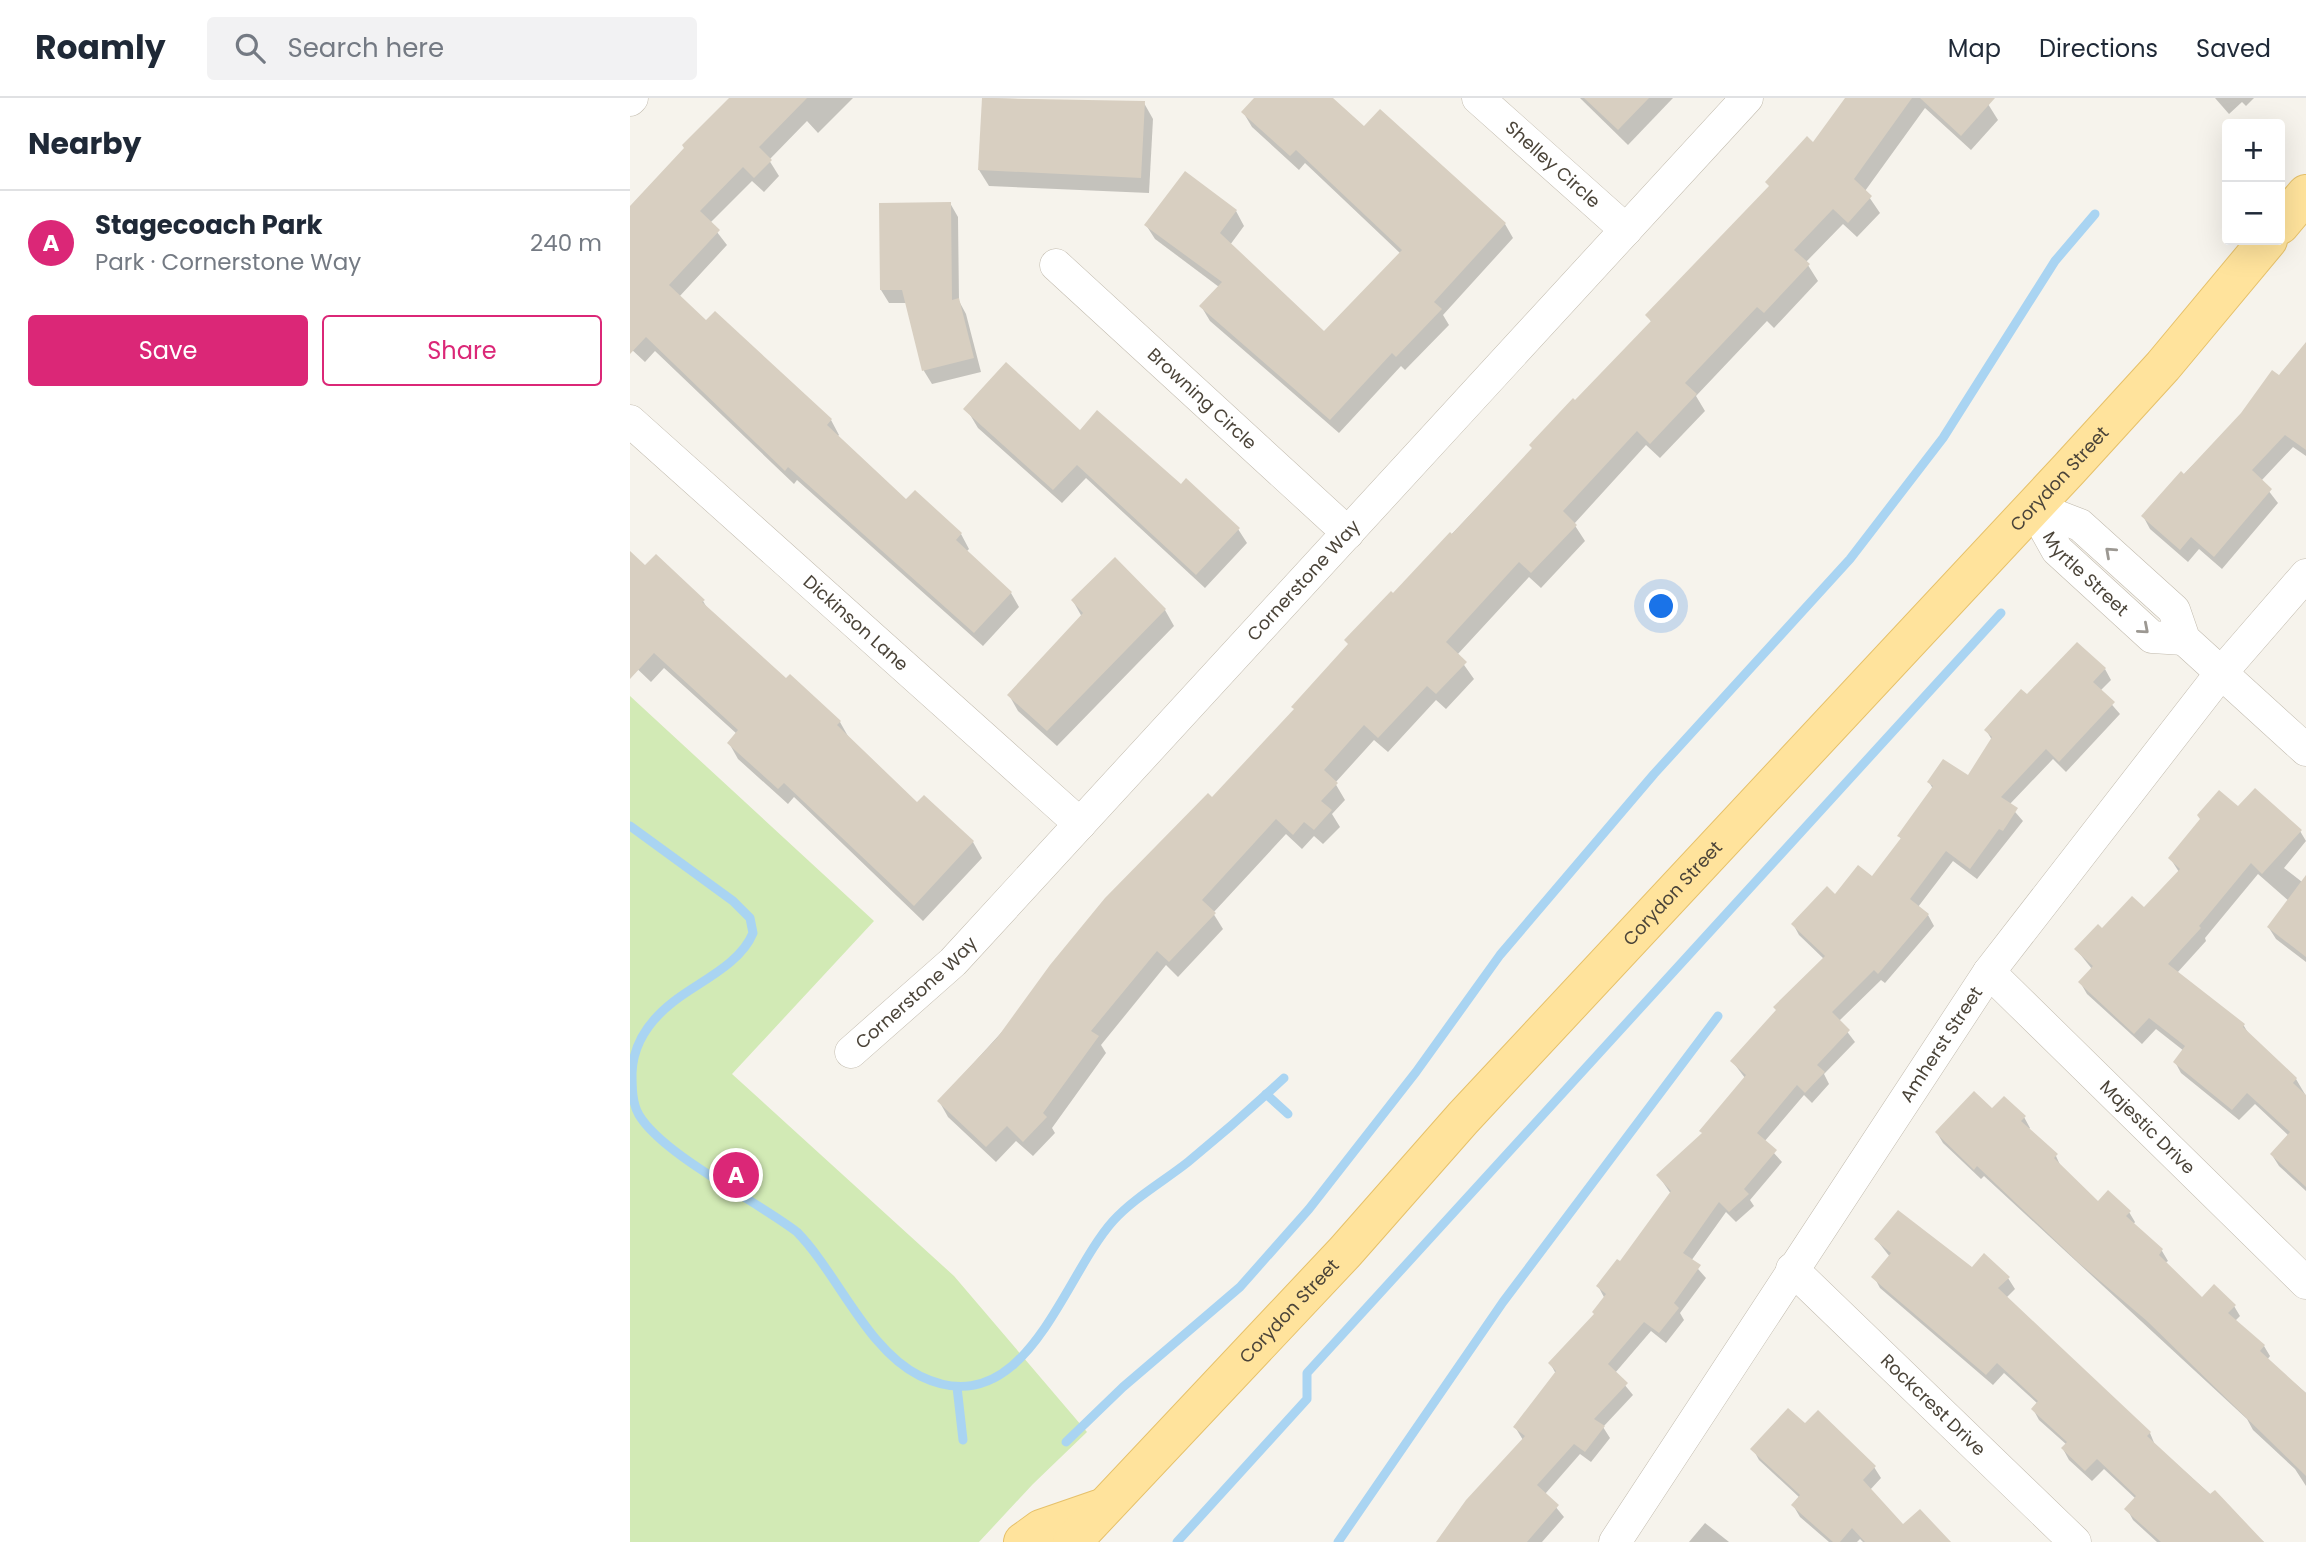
<!DOCTYPE html>
<meta charset="utf-8">
<style>
body{margin:0;font-family:Poppins,sans-serif;background:#f2f2f3;color:#1f2937}
.controls{position:absolute;right:21px;top:21px;display:grid;overflow:hidden;border-radius:7px;box-shadow:0 7px 28px #0002}
.controls button{width:63px;height:63px;display:grid;place-items:center;padding:0;border:0;border-bottom:2px solid #e0e1e3;background:#fff;color:#1f2937;font:35px sans-serif}
.you{position:absolute;left:1032px;top:509px;width:24px;height:24px;margin:-18px;border:5px solid #fff;border-radius:50%;background:#1a73e8;box-shadow:0 0 0 10px #1a73e833}
.badge{display:grid;place-items:center;width:46px;height:46px;border-radius:50%;background:#db2777;color:#fff;font-size:23px;font-weight:700}
.pin{position:absolute;translate:-50% -50%;border:4px solid #fff;box-shadow:0 2px 7px #0006}
.list{margin:0;padding:0;list-style:none}
h2{display:flex;justify-content:space-between;align-items:center;height:91px;margin:0;padding:0 28px;font-size:30px}
h2 small{font-size:23px;font-weight:400;color:#747a83}
.list li{display:grid;grid-template-columns:46px 1fr auto;gap:21px;align-items:center;box-sizing:border-box;height:105px;padding:0 28px;border-top:2px solid #e0e1e3}
.list b{display:block;font-size:26px;white-space:nowrap}
.list p{margin:0;font-size:23px;white-space:nowrap;color:#747a83}
.list em{font-size:23px;font-style:normal;color:#747a83}
.actions{display:flex;gap:14px;padding:21px 28px}
.actions a{flex:1;padding:16px 0;border:2px solid #db2777;border-radius:7px;text-align:center;font-size:24px;color:#db2777}
.actions .main{background:#db2777;color:#fff}
.icon{flex:none;width:38px;height:38px;fill:none;stroke:currentColor;stroke-width:2;stroke-linecap:round;stroke-linejoin:round}
.map{position:relative;flex:none;width:1676px;height:1444px;overflow:hidden}
header{display:flex;align-items:center;gap:42px;box-sizing:border-box;height:98px;padding:0 35px;background:#fff;border-bottom:2px solid #e0e1e3}
header strong{font-size:33px}
nav{display:flex;gap:38px;margin-inline-start:auto;font-size:24px}
.search{width:490px;height:63px;background:#f2f2f3;display:flex;align-items:center;gap:18px;box-sizing:border-box;padding:0 24px;border-radius:7px;color:#747a83;font-size:26px}
main{display:flex}
aside{flex:1;background:#fff}
.map>svg:first-child{display:block}
.green{fill:#d2eab5}
.shadow{fill:#0003}
.lines{fill:none;stroke-linecap:round;stroke-linejoin:round}
.stream{stroke:#a9d4f2;stroke-width:9}
.building{fill:#d8cfc1}
.minor-casing{stroke:#c2bbae;stroke-width:33}
.major-casing{stroke:#e6c16a;stroke-width:40}
.minor{stroke:#fff;stroke-width:32}
.major{stroke:#ffe39c;stroke-width:38}
.oneway{stroke:#9c9892}
.labels{text-anchor:middle;stroke-width:7;stroke-linejoin:round;paint-order:stroke}
.street-label{font-size:18px;fill:#4b4439;stroke:#fff}
</style>
<header>
<strong>Roamly</strong>
<div class="search"><svg class="icon" aria-label="search" viewBox="0 0 24 24"><circle cx="10" cy="10" r="6"/><path d="M15 15l6 6"/></svg>Search here</div>
<nav><a>Map</a><a>Directions</a><a>Saved</a></nav>
</header>
<main>
<aside>
<h2>Nearby<small></small></h2>
<ul class="list">
<li><span class="badge">A</span><div><b>Stagecoach Park</b><p>Park · Cornerstone Way</p></div><em>240 m</em></li>
</ul>
<div class="actions"><a class="main">Save</a><a>Share</a></div>
</aside>
<div class="map">
<svg width="1676" height="1444" viewBox="0 0 1676 1444">
<rect width="100%" height="100%" fill="#f6f3ec"/>
<polygon class="green" points="0,598 244,823 102,976 324,1178 457,1334 403,1386 349,1444 0,1444"/>
<g class="shadow">
<polygon points="102,0 223,0 188,35 177,23 139,62 149,78 134,94 122,83 80,125 97,147 49,199 76,225 201,322 209,337 207,339 276,404 331,436 339,451 336,454 381,495 389,509 353,548 167,382 164,386 25,253 15,264 0,250 0,109"/>
<polygon points="354,0 514,5 523,21 519,95 359,88 349,72"/>
<polygon points="626,0 700,0 734,30 875,126 883,140 813,217 819,227 775,272 771,268 709,335 580,223 571,208 589,189 525,141 516,127 606,113 614,128 600,147 694,236 771,156 675,65 669,72 622,29 613,14"/>
<polygon points="950,0 1043,0 998,47"/>
<polygon points="1217,0 1363,0 1358,6 1368,22 1341,52 1295,10 1235,93 1250,115 1227,139 1213,126 1176,164 1188,183 1144,230 1137,223 1066,298 1075,313 1030,360 1016,347 944,426 955,443 911,490 899,479 827,557 844,581 816,611 806,602 758,654 744,642 705,685 715,702 702,716 710,729 693,746 684,738 672,751 656,736 583,815 593,831 548,879 536,867 471,947 476,955 422,1030 425,1035 403,1058 386,1043 366,1064 318,1019 309,1003 665,612 763,498 1022,225 1017,217 1184,47"/>
<polygon points="1585,0 1624,0 1616,8 1612,4 1599,16"/>
<polygon points="320,105 328,119 329,203 336,216 351,274 302,286 294,273 277,205 259,205 251,192"/>
<polygon points="1676,247 1676,358 1663,349 1631,383 1648,405 1592,471 1569,451 1558,464 1520,431 1513,418 1649,279"/>
<polygon points="339,315 450,334 551,388 608,431 617,445 575,490 456,380 432,405 348,330"/>
<polygon points="0,456 15,469 73,503 79,513 156,583 210,624 219,640 287,707 343,744 352,760 293,823 164,699 158,706 108,661 99,645 107,636 34,570 21,584 0,564"/>
<polygon points="443,503 535,512 544,528 427,648 388,613 379,597 452,519"/>
<polygon points="1475,571 1481,582 1470,593 1490,616 1436,674 1423,661 1379,707 1393,723 1347,781 1323,763 1288,809 1298,817 1304,828 1255,885 1251,882 1209,923 1225,944 1194,976 1199,986 1182,1005 1174,997 1134,1044 1152,1064 1120,1102 1124,1108 1106,1124 1096,1114 1061,1163 1076,1180 1050,1215 1054,1222 1036,1245 1021,1233 985,1275 1003,1297 973,1329 980,1340 961,1364 950,1356 915,1396 934,1419 912,1444 808,1444 893,1342 885,1329 926,1276 920,1265 966,1217 975,1201 968,1188 991,1166 1041,1096 1028,1077 1073,1036 1115,980 1102,963 1194,861 1169,837 1163,826 1206,798 1242,781 1272,742 1269,738 1303,691 1299,684 1338,679 1362,642 1356,632 1397,599"/>
<polygon points="1608,711 1670,733 1676,743 1654,770 1676,787 1676,864 1646,841 1639,830 1659,803 1628,776 1575,840 1576,843 1547,875 1614,928 1620,938 1666,981 1676,998 1676,1093 1649,1068 1642,1057 1659,1038 1625,1006 1609,1022 1551,975 1545,964 1554,953 1526,931 1512,946 1457,896 1450,884 1462,871 1446,851 1472,832 1514,812 1549,774 1540,760"/>
<polygon points="1362,1012 1394,1019 1400,1030 1398,1032 1426,1058 1431,1069 1468,1105 1499,1114 1505,1124 1503,1127 1532,1153 1538,1163 1535,1165 1572,1201 1604,1208 1610,1218 1605,1223 1634,1248 1640,1258 1637,1262 1676,1295 1676,1388 1665,1371 1623,1332 1617,1321 1354,1078 1351,1081 1313,1045 1307,1035"/>
<polygon points="1246,1141 1378,1180 1385,1191 1376,1200 1520,1335 1525,1347 1634,1444 1527,1444 1503,1422 1497,1411 1506,1401 1474,1371 1462,1383 1439,1362 1433,1351 1437,1347 1409,1322 1403,1311 1408,1306 1374,1275 1363,1287 1250,1190 1244,1179 1260,1159"/>
<polygon points="1175,1328 1244,1369 1251,1380 1240,1392 1273,1429 1318,1444 1233,1444 1230,1441 1227,1444 1199,1444 1170,1419 1163,1407 1170,1400 1129,1362 1123,1351"/>
<polygon points="1075,1425 1099,1444 1059,1444"/>
</g>
<g class="lines">
<g class="stream">
<path d="M0,728l103,75 17,17 3,15c-13,32 -55,49 -80,69 -23,18 -40,42 -41,71 0,14 0,30 7,42 24,40 118,86 158,117 41,42 70,118 123,144 105,51 142,-98 193,-155 21,-23 51,-40 75,-59 33,-27 65,-55 96,-84"/>
<polyline points="636,996 658,1016"/>
<polyline points="327,1289 333,1342"/>
<polyline points="436,1344 493,1289 610,1189 679,1111 786,974 870,857 1024,676 1220,461 1313,340 1425,163 1465,116"/>
<polyline points="547,1444 677,1301 677,1275 1371,515"/>
<polyline points="708,1444 873,1204 1088,918"/>
</g>
</g>
<g class="building">
<polygon points="99,0 177,0 129,49 142,62 124,80 113,69 70,113 90,132 39,187 76,222 85,213 202,321 197,327 276,401 285,392 332,435 326,442 382,494 344,535 158,369 155,373 16,239 0,256 0,108 54,50 52,47"/>
<polygon points="352,0 515,3 511,80 348,72"/>
<polygon points="624,0 703,0 734,28 750,11 876,125 804,204 812,211 766,259 762,255 700,322 569,208 592,184 514,127 555,73 607,112 590,135 694,233 772,152 666,52 660,58 611,14"/>
<polygon points="954,0 1019,0 988,32"/>
<polygon points="1215,0 1282,0 1224,81 1242,98 1218,125 1203,111 1164,152 1180,166 1134,215 1127,209 1055,285 1067,296 1020,346 1007,333 933,413 947,427 901,475 889,464 816,544 837,564 806,596 797,588 748,640 734,627 694,672 708,685 691,703 702,712 684,732 674,724 663,737 646,721 572,802 586,815 539,864 527,853 461,933 469,938 413,1015 417,1019 393,1044 377,1028 356,1049 307,1003 367,940 420,867 475,800 578,695 582,699 664,611 661,609 718,546 714,542 761,493 763,495 820,434 822,436 902,350 899,347 943,300 945,302 1021,223 1015,217 1139,88 1135,84 1177,38 1183,44"/>
<polygon points="1290,0 1365,0 1331,38"/>
<polygon points="321,104 322,202 329,200 344,260 292,273 272,192 250,192 249,105"/>
<polygon points="1676,244 1676,352 1655,337 1622,372 1642,391 1584,459 1561,439 1550,452 1511,418 1551,373 1554,376 1611,315 1642,272 1649,277"/>
<polygon points="376,264 450,332 467,312 551,386 556,380 610,430 566,477 447,367 423,392 333,311"/>
<polygon points="0,453 15,467 26,456 75,502 72,504 156,580 160,576 211,623 207,627 287,704 294,697 344,743 284,808 154,685 148,691 97,645 108,632 24,555 0,581"/>
<polygon points="485,459 536,511 417,633 377,597 453,515 441,502"/>
<polygon points="1447,544 1476,570 1463,584 1485,604 1429,664 1416,651 1371,699 1388,710 1373,733 1369,731 1340,771 1316,753 1280,801 1299,816 1248,876 1244,872 1202,914 1220,932 1187,967 1195,974 1175,995 1167,987 1127,1035 1147,1052 1114,1091 1119,1096 1099,1114 1089,1104 1053,1155 1071,1167 1044,1205 1049,1210 1029,1235 1014,1224 978,1266 998,1285 964,1321 975,1328 955,1354 944,1346 907,1387 929,1407 897,1444 806,1444 836,1402 895,1338 883,1329 926,1273 918,1265 964,1216 962,1214 976,1196 966,1188 987,1161 990,1163 1041,1093 1026,1077 1072,1035 1069,1033 1116,977 1100,963 1146,912 1143,909 1195,858 1161,826 1197,788 1205,796 1228,767 1242,778 1271,740 1267,738 1303,688 1297,684 1313,661 1338,677 1362,639 1354,632 1391,591 1397,596"/>
<polygon points="1625,690 1672,732 1632,776 1621,765 1569,828 1571,830 1538,866 1615,926 1613,929 1667,980 1663,985 1676,997 1676,1089 1640,1056 1660,1034 1617,995 1602,1012 1543,964 1555,948 1519,920 1504,936 1448,884 1463,868 1444,851 1468,826 1472,830 1502,798 1514,809 1550,771 1538,760 1570,721 1567,717 1589,692 1608,708"/>
<polygon points="1676,777 1676,859 1637,829"/>
<polygon points="1344,993 1362,1010 1374,998 1396,1018 1391,1023 1428,1056 1424,1060 1468,1103 1478,1092 1501,1113 1496,1118 1533,1151 1529,1157 1572,1199 1584,1186 1606,1207 1598,1215 1635,1247 1630,1253 1676,1295 1676,1378 1517,1223 1449,1165 1347,1068 1344,1072 1305,1034"/>
<polygon points="1268,1112 1342,1169 1354,1155 1380,1179 1368,1190 1521,1334 1517,1338 1580,1396 1585,1392 1634,1444 1531,1444 1494,1411 1506,1398 1467,1361 1455,1373 1431,1350 1437,1344 1401,1311 1408,1303 1367,1265 1356,1277 1241,1179 1261,1155 1244,1141"/>
<polygon points="1158,1310 1175,1325 1188,1312 1246,1368 1233,1382 1273,1426 1290,1411 1321,1444 1235,1444 1222,1430 1210,1444 1203,1444 1161,1407 1170,1397 1120,1351"/>
</g>
<g class="lines">
<defs>
<g id="minor">
<path id="s1" d="M848,0l148,132"/>
<polyline points="0,2 2,0"/>
<path id="s2" d="M426,167l292,268"/>
<path id="s3" d="M0,323l450,403"/>
<polyline points="1403,409 1450,427 1544,512 1554,541 1676,652"/>
<path id="s4" d="M1403,409l24,43 95,87 32,2"/>
<path id="s5" d="M1359,874l317,311"/>
<path id="s6" d="M221,954l102,-90 794,-864"/>
<path id="s7" d="M1162,1171l283,273"/>
<path id="s8" d="M985,1444l374,-570 232,-299 85,-98"/>
</g>
<g id="major">
<polyline points="1650,127 1676,96"/>
<polyline points="393,1444 411,1431 469,1411"/>
<path id="s9" d="M442,1444l273,-290 118,-134 606,-649 94,-103 105,-126"/>
</g>
</defs>
<use href="#minor" class="minor-casing"/>
<use href="#major" class="major-casing"/>
<use href="#minor" class="minor"/>
<use href="#major" class="major"/>
</g>
<defs><path id="oneway-chevron" d="M-2-3.5L2.5 0L-2 3.5" fill="none" stroke-width="1.6" stroke-linecap="round" stroke-linejoin="round" transform="scale(1.75)"/></defs>
<g class="oneway">
<use href="#oneway-chevron" transform="translate(1480 454) rotate(-138)"/>
<use href="#oneway-chevron" transform="translate(1514 531) rotate(41)"/>
</g>
<g class="labels">
<g class="street-label">
<text dy="6" stroke="none"><textPath href="#s1" startOffset="100">Shelley Circle</textPath></text>
<text dy="6" stroke="none"><textPath href="#s2" startOffset="198">Browning Circle</textPath></text>
<text dy="6" stroke="none"><textPath href="#s9" startOffset="1451">Corydon Street</textPath></text>
<text dy="6" stroke="none"><textPath href="#s4" startOffset="86">Myrtle Street</textPath></text>
<text dy="6" stroke="none"><textPath href="#s6" startOffset="654">Cornerstone Way</textPath></text>
<text dy="6" stroke="none"><textPath href="#s3" startOffset="303">Dickinson Lane</textPath></text>
<text dy="6" stroke="none"><textPath href="#s9" startOffset="884">Corydon Street</textPath></text>
<text dy="6" stroke="none"><textPath href="#s6" startOffset="88">Cornerstone Way</textPath></text>
<text dy="6" stroke="none"><textPath href="#s8" startOffset="595">Amherst Street</textPath></text>
<text dy="6" stroke="none"><textPath href="#s5" startOffset="222">Majestic Drive</textPath></text>
<text dy="6" stroke="none"><textPath href="#s9" startOffset="317">Corydon Street</textPath></text>
<text dy="6" stroke="none"><textPath href="#s7" startOffset="196">Rockcrest Drive</textPath></text>
</g>
</g>
</svg>
<div class="controls">
<button>+</button>
<button>−</button>
</div>
<div class="you"></div>
<div class="pin badge" style="left:106px;top:1077px">A</div>
</div>
</main>
